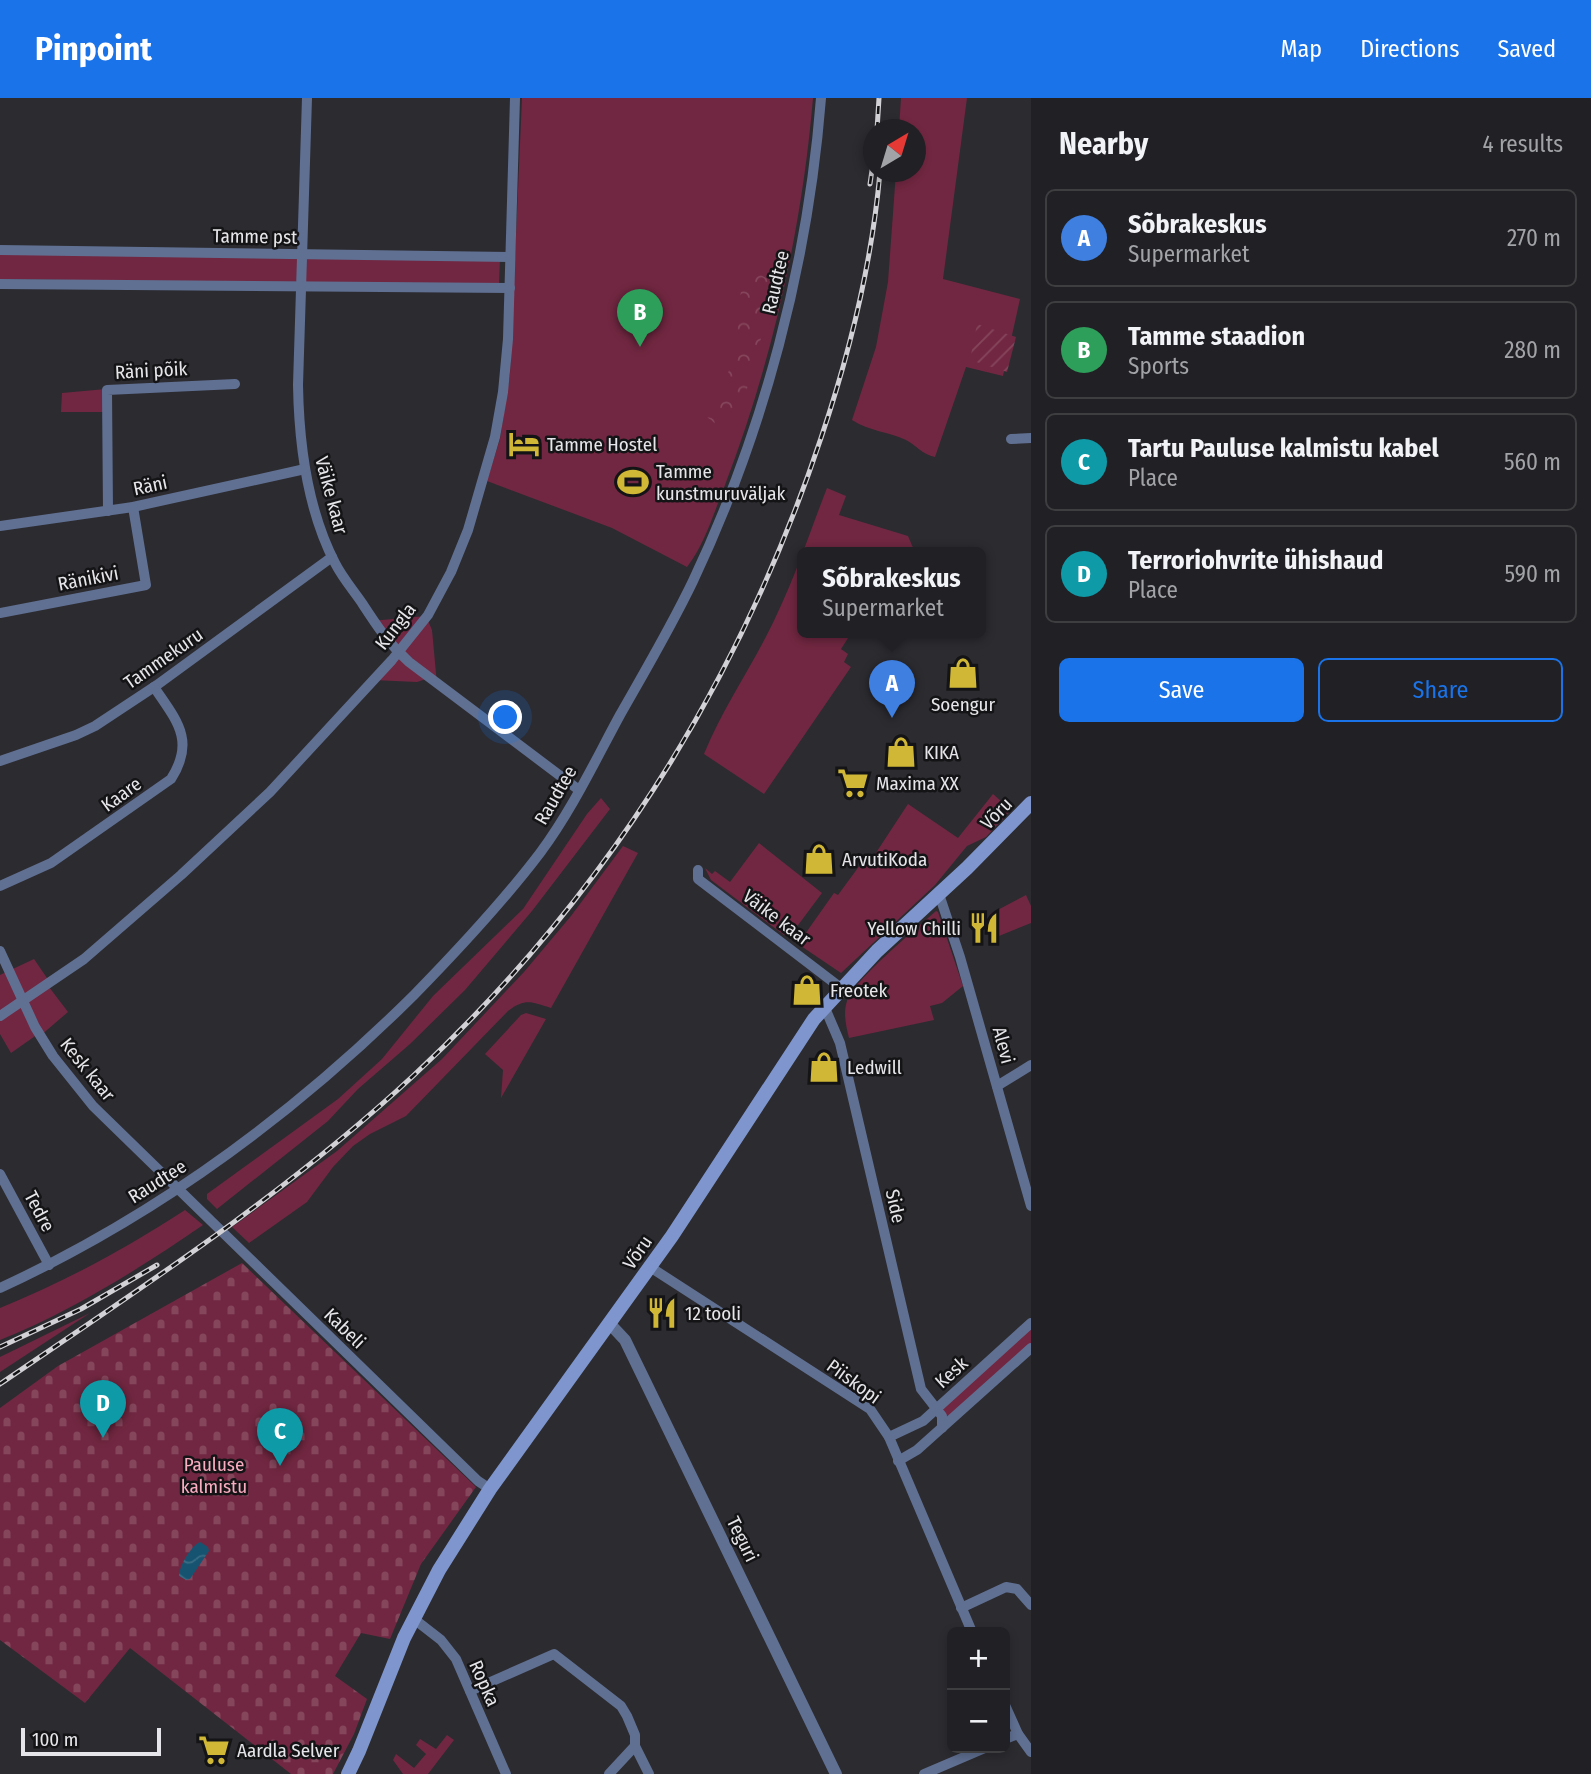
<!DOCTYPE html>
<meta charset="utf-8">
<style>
body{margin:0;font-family:"Fira Sans Condensed",sans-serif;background:#29282c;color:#f1f3f6}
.controls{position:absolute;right:21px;bottom:21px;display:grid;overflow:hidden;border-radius:10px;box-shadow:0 4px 10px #0003}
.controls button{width:63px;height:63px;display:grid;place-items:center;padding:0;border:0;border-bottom:2px solid #3e3e41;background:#212024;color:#f1f3f6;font:35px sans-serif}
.compass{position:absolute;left:863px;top:21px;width:63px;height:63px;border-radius:50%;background:#212024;box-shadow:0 4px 10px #0003;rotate:38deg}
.scale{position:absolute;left:21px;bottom:18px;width:140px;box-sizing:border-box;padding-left:7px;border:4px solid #e6e5e9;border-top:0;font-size:19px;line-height:24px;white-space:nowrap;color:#e6e5e9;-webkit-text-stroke:5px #141416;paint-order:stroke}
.you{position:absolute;left:506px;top:620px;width:24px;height:24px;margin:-18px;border:5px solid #fff;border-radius:50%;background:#1a73e8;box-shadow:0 0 0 10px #1a73e833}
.badge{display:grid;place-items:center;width:46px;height:46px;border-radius:50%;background:#1a73e8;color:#fff;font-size:23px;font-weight:700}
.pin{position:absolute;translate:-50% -58px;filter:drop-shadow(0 2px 4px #0008)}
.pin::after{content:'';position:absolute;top:37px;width:24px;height:21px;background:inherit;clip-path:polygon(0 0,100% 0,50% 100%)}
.popup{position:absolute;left:797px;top:449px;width:189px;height:91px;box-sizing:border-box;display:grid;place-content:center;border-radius:10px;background:#212024;filter:drop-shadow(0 2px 5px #0005);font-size:23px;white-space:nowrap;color:#a2a3a6}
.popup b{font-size:26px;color:#f1f3f6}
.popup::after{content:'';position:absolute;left:50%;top:100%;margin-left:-14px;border:14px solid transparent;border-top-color:#212024}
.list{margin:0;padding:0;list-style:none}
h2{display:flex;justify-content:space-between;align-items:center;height:91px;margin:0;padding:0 28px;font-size:30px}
h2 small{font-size:23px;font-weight:400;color:#a2a3a6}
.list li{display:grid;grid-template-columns:46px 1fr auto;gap:21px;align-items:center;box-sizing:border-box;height:98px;margin:0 14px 14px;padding:0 14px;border:2px solid #3e3e41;border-radius:10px}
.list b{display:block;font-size:26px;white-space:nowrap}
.list p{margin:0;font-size:23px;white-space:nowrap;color:#a2a3a6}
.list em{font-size:23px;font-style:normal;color:#a2a3a6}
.actions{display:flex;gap:14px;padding:21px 28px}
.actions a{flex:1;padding:16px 0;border:2px solid #1a73e8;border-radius:10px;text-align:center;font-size:24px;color:#1a73e8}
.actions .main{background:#1a73e8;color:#fff}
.map{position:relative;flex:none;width:1031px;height:1676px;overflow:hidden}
header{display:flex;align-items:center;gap:42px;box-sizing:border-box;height:98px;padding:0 35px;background:#1a73e8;color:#fff}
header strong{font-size:33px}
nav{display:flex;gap:38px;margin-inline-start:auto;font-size:24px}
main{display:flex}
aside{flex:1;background:#212024}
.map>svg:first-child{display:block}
.grass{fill:#712741}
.cemetery{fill:url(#cemetery-stones)}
.park{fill:url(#park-crowns)}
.garden{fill:url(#garden-furrows)}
.water{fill:url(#water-waves)}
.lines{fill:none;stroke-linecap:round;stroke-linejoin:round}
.minor{stroke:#607092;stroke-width:10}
.tertiary{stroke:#607092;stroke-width:12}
.secondary{stroke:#7e96cd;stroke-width:14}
.rail-casing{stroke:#d2d1d5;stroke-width:5}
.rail{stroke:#141416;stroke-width:2.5;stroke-dasharray:8;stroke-linecap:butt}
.labels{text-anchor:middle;stroke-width:5;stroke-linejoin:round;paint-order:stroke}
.street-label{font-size:19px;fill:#e6e5e9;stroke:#141416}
.poi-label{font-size:19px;fill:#e6e5e9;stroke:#141416;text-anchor:start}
.park-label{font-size:19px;fill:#faacc1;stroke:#141416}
</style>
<header>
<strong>Pinpoint</strong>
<nav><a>Map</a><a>Directions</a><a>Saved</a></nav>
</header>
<main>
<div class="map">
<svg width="1031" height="1676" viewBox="0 0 1031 1676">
<defs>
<pattern id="cemetery-stones" width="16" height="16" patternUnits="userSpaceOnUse" patternTransform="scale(1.75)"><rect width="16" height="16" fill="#712741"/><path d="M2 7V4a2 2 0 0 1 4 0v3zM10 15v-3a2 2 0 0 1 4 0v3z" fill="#85465c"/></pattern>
<pattern id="park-crowns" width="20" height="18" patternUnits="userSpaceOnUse" patternTransform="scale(1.75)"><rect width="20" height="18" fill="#712741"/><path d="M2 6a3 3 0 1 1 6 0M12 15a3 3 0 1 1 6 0" fill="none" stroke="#85465c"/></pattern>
<pattern id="garden-furrows" width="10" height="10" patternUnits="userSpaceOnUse" patternTransform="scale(1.75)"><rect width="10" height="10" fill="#712741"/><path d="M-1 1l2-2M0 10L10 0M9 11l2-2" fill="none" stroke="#85465c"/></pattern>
<pattern id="water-waves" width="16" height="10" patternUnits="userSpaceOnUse" patternTransform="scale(1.75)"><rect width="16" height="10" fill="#165370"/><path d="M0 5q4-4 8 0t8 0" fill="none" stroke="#386c84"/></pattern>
</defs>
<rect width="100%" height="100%" fill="#2c2b30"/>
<g class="grass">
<path d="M522,0h291c-11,131 -41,264 -88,387 -11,27 -20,59 -38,82l-75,-39 -125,-47 13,-42 10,-65z"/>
<path d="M901,0h66l-24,181 77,20 -17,77 -37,-9 -31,90c-13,-3 -18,-11 -29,-17 -17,-8 -37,-9 -54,-20l24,-73 12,-65 8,-110h20v-42l-17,-1z"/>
<polygon points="0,153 500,160 499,188 0,181"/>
<polygon points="106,291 107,314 61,314 62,295"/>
<path d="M827,390l19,8 -7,19 69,21 6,14 -1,2h-110v80h49l-11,17 7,5 -4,8 7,5 -87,127 -60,-40c20,-49 52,-93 74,-142 19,-40 33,-83 49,-124z"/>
<polygon points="426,518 432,532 437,586 429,580 417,584 373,582 398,555 371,523"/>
<polygon points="993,696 1011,712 986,739 967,748 935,787 841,875 798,846 834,795 838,797 863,763 870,764 908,706 958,740"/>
<polygon points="601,700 610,711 532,813 465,892 410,946 358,991 328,1023 217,1111 207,1101 207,1096 338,1001 382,961 433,898 523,811 587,716"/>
<polygon points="759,745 822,795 790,838 784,837 711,782 705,770 712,776 715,773 730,784"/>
<path d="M623,748l15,7 -87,155c-20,-6 -25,-10 -43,3l-102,105 -36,18 -17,12 -20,21 -26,35 -58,41 -17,-16 105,-76 105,-92 82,-87 47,-56z"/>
<polygon points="1026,797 1031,808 1031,825 999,838 990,816"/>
<path d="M936,813l2,1 25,74 -21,17 -12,3 4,14 -85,18c-3,-12 -6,-25 -2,-37 6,-20 70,-73 89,-90z"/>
<polygon points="34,861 49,883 46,885 68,914 40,938 38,936 11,955 0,936 0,877"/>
<polygon points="526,915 546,921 501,1000 503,972 485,956 521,917"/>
<path d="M185,1112l18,15c-64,44 -131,86 -203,115v-32c66,-27 125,-59 185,-98z"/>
<polygon points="90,1215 0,1274 0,1259"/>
<polygon points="1031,1225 1031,1250 947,1325 942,1306"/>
<polygon points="447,1637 454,1642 428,1676 403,1676 393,1662 396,1656 414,1670 426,1656 416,1647 420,1641 436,1651"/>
</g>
<polygon class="cemetery" points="242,1165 476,1389 421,1466 390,1541 361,1535 335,1578 367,1601 354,1636 333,1676 291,1676 130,1550 85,1605 0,1542 0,1310 58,1268"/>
<path class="park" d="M757,175l15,8 1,12 -23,87 -18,52 -15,-7 -19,-15c49,-42 35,-73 44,-126l7,-8z"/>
<polygon class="garden" points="977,226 1016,239 1007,274 970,262"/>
<path class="water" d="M200,1444l8,5 1,4 -19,28 -4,1 -7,-4c0,-10 12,-30 21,-34z"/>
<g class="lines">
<g class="minor">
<path d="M307,0l-9,287c1,60 9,124 37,178 7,14 18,27 27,40 15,23 26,40 47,59l170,128"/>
<polyline points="0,152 510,159"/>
<polyline points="0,186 510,190"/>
<polyline points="1011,341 1031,340"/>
<polyline points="108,413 107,292 235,286"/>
<polyline points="0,428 133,409 305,371"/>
<polyline points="0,515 146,487 133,409"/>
<polyline points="0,663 76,637 95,628 157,587 332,459"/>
<polyline points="698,772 698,781 841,890"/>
<path d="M0,788l51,-23 120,-84c25,-39 5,-59 -17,-92"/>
<polyline points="939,796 960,859 1031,1108"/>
<polyline points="0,853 35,929 53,958 93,1008 478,1383 490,1391"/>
<polyline points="825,910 840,945 921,1291 942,1318 942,1330"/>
<polyline points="0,918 84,861 181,777 270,694 392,562 428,517 451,474 468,432 495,339 503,294 508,241 515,0"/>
<polyline points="997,988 1031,967"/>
<polyline points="0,1076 49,1167"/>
<polyline points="650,1169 870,1311 889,1339 972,1534"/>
<path d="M0,1190c156,-72 292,-172 414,-293 44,-45 88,-92 126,-142 32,-43 55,-92 80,-138 25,-44 51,-88 73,-134 71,-150 115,-317 128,-483"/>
<polyline points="889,1339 923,1323 1031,1225"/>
<polyline points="898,1363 917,1352 1031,1250"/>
<polyline points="961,1510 1006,1489 1017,1491 1031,1507"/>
<polyline points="414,1521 441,1542 456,1561 506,1676"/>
<polyline points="470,1593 554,1556 621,1608 627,1618 635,1637 635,1648 649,1676"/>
<polyline points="1005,1607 1018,1636 1031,1654"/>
<polyline points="1005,1641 1018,1636"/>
<polyline points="609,1676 635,1648"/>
<polyline points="924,1676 985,1650"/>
</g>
<polyline class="tertiary" points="610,1226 625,1242 836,1676"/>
<polyline class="secondary" points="348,1676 359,1653 404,1540 439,1472 490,1391 672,1138 814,921 877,853 967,770 1031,705"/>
<defs>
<g id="rail">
<polyline points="877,32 879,0"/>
<polyline points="870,86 874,58"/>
<polyline points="0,1249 81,1211 157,1167"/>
<path d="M0,1286c141,-96 287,-191 413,-308 190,-177 326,-392 408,-638 29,-86 51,-176 59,-266"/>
</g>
</defs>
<use href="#rail" class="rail-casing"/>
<use href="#rail" class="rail"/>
</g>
<defs>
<symbol id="hotel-bare" viewBox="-9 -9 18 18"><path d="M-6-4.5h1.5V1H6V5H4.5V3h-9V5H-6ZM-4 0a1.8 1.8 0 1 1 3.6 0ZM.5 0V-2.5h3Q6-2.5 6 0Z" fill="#d0b736" stroke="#141416" stroke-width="2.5" paint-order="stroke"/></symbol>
<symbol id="stadium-bare" viewBox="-9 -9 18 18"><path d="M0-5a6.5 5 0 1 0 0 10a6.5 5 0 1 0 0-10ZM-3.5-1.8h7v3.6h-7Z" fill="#d0b736" stroke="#141416" stroke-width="2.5" paint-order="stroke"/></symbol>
<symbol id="shop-bare" viewBox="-9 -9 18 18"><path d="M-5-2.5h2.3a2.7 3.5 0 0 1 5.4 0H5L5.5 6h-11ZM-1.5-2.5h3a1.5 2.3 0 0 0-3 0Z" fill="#d0b736" stroke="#141416" stroke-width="2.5" paint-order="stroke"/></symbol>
<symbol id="supermarket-bare" viewBox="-9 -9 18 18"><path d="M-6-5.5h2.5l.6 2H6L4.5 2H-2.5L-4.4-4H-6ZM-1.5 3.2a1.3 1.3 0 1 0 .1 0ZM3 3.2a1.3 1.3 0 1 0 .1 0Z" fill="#d0b736" stroke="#141416" stroke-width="2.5" paint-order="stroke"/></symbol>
<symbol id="restaurant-bare" viewBox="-9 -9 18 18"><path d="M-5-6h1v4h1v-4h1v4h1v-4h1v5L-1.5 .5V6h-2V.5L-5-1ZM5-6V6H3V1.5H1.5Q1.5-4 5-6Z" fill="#d0b736" stroke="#141416" stroke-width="2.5" paint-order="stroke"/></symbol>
</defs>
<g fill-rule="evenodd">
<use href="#hotel-bare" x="502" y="324" width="44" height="44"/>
<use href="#stadium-bare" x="611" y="362" width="44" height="44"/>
<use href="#shop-bare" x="941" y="553" width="44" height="44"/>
<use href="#shop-bare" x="879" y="632" width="44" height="44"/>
<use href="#supermarket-bare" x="831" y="663" width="44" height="44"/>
<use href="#shop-bare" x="797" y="739" width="44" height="44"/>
<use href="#restaurant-bare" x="962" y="808" width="44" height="44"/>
<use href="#shop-bare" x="785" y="870" width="44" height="44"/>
<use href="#shop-bare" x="802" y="947" width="44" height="44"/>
<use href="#restaurant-bare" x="640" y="1193" width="44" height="44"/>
<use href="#supermarket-bare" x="192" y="1630" width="44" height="44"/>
</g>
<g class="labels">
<g class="street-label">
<text transform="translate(255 138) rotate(1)" y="7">Tamme pst</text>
<text transform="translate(775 184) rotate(-77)" y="7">Raudtee</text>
<text transform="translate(151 272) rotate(-3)" y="7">Räni põik</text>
<text transform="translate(150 387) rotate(-12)" y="7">Räni</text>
<text transform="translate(332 397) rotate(75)" y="7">Väike kaar</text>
<text transform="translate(88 480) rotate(-11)" y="7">Ränikivi</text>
<text transform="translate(395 528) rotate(-52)" y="7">Kungla</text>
<text transform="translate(163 560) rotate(-35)" y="7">Tammekuru</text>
<text transform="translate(121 696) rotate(-36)" y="7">Kaare</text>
<text transform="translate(555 697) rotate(-60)" y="7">Raudtee</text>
<text transform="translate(996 715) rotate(-46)" y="7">Võru</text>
<text transform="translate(777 819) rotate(37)" y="7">Väike kaar</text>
<text transform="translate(1004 947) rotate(75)" y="7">Alevi</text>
<text transform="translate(88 971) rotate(51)" y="7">Kesk kaar</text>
<text transform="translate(157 1083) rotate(-32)" y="7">Raudtee</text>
<text transform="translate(896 1108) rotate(77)" y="7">Side</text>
<text transform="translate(40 1113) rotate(62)" y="7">Tedre</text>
<text transform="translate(637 1154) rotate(-55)" y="7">Võru</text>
<text transform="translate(345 1230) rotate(44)" y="7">Kabeli</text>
<text transform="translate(951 1274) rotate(-42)" y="7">Kesk</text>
<text transform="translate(854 1283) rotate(36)" y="7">Piiskopi</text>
<text transform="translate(743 1441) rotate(64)" y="7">Teguri</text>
<text transform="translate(485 1585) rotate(66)" y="7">Ropka</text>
</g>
<g class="poi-label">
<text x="547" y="353">Tamme Hostel</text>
<text x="656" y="380">Tamme<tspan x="656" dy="22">kunstmuruväljak</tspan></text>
<text x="963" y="613" text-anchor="middle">Soengur</text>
<text x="924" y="661">KIKA</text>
<text x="876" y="692">Maxima XX</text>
<text x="842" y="768">ArvutiKoda</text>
<text x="961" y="837" text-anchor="end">Yellow Chilli</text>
<text x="830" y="899">Freotek</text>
<text x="847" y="976">Ledwill</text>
<text x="685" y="1222">12 tooli</text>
<text x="237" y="1659">Aardla Selver</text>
</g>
<g class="park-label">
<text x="214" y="1373">Pauluse<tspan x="214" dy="22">kalmistu</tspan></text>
</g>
</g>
</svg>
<div class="controls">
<button>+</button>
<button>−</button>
</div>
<svg class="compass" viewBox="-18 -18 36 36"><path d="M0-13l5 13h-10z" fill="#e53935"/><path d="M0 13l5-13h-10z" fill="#a2a3a6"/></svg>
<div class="scale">100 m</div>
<div class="you"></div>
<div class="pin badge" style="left:892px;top:620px;background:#3f7fe0">A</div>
<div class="popup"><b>Sõbrakeskus</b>Supermarket</div>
<div class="pin badge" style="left:640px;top:249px;background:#2e9e5b">B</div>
<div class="pin badge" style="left:280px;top:1368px;background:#0f9aa8">C</div>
<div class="pin badge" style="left:103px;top:1340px;background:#0f9aa8">D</div>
</div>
<aside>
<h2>Nearby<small>4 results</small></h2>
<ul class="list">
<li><span class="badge" style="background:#3f7fe0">A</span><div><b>Sõbrakeskus</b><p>Supermarket</p></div><em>270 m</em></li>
<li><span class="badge" style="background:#2e9e5b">B</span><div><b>Tamme staadion</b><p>Sports</p></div><em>280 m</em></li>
<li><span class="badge" style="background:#0f9aa8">C</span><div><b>Tartu Pauluse kalmistu kabel</b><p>Place</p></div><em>560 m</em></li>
<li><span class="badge" style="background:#0f9aa8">D</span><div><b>Terroriohvrite ühishaud</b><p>Place</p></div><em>590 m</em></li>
</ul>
<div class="actions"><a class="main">Save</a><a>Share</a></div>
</aside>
</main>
